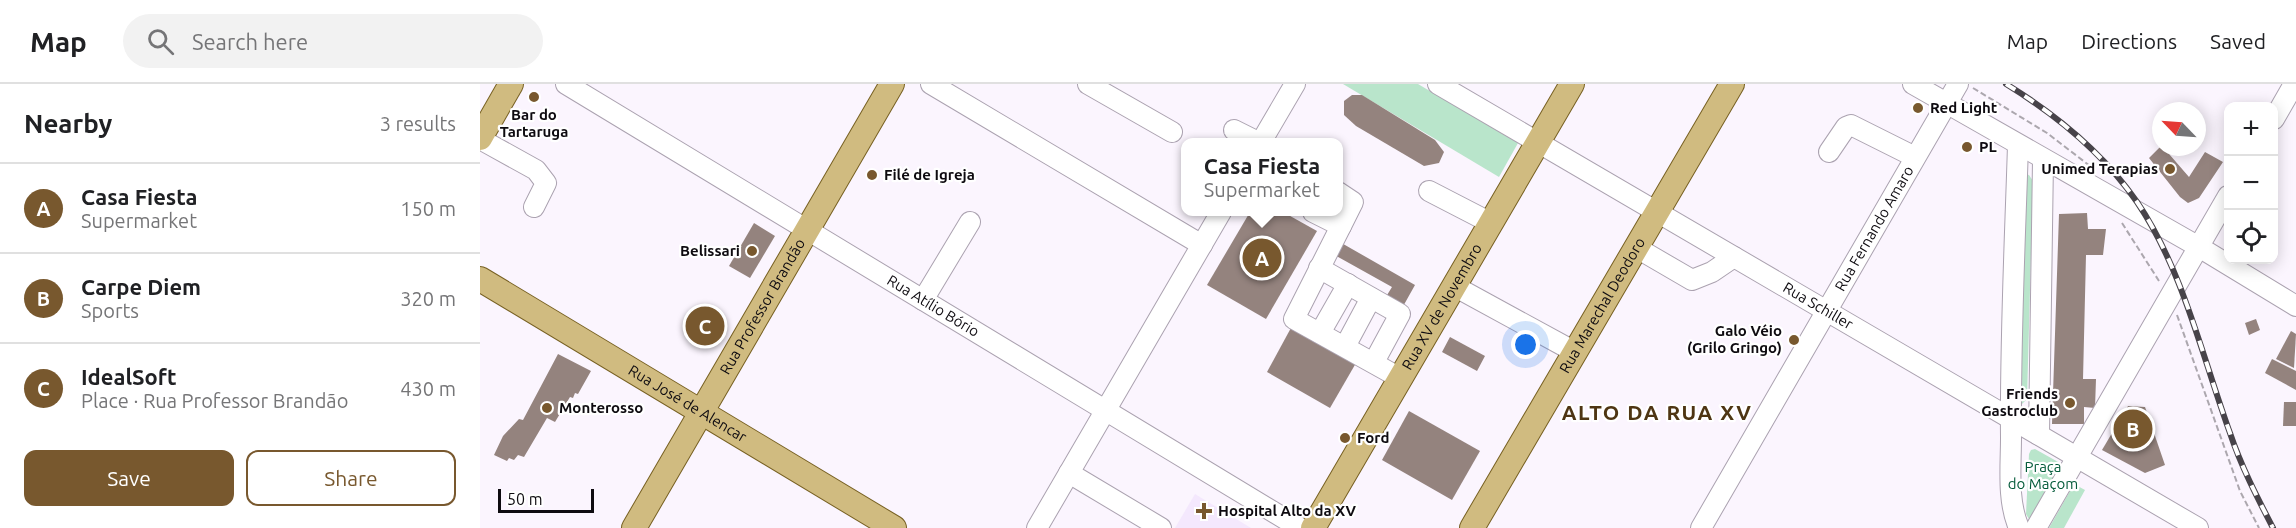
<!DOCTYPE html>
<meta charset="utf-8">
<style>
body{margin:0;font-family:Ubuntu,sans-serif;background:#f2f2f2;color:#202124}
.controls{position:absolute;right:18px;top:18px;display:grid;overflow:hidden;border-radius:12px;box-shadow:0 3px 15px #0003}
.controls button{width:54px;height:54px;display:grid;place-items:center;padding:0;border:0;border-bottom:2px solid #e0e0e0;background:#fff;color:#202124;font:30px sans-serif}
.compass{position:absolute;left:1672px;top:18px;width:54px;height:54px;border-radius:50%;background:#fff;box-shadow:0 3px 15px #0003;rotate:295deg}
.scale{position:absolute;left:18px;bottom:15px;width:96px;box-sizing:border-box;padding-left:6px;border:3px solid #0e0b10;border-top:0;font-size:16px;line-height:21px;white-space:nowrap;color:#0e0b10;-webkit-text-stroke:4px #fff;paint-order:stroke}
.you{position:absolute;left:1046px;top:261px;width:21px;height:21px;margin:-15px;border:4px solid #fff;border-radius:50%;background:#1a73e8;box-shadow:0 0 0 9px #1a73e833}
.badge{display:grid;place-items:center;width:39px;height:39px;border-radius:50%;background:#78582e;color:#fff;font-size:20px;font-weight:700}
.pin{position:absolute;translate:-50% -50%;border:3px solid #fff;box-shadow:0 2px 6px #0006}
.popup{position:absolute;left:701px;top:54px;width:162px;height:78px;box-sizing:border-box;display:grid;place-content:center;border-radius:12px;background:#fff;filter:drop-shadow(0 2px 4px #0005);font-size:20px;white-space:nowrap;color:#757577}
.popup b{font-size:22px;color:#202124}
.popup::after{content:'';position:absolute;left:50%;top:100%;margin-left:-12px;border:12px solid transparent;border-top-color:#fff}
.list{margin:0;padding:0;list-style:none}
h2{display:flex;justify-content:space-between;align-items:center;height:78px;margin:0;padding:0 24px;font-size:26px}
h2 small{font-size:20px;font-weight:400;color:#757577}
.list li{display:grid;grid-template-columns:39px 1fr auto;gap:18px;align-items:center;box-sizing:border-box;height:90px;padding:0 24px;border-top:2px solid #e0e0e0}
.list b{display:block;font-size:22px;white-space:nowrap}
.list p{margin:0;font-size:20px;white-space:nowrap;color:#757577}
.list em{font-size:20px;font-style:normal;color:#757577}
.actions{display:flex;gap:12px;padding:18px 24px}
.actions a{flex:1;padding:14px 0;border:2px solid #78582e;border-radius:12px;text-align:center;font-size:21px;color:#78582e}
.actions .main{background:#78582e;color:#fff}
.icon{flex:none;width:33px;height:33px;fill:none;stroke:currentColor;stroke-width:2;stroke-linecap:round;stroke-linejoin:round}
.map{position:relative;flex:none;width:1816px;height:444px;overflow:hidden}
header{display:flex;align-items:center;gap:36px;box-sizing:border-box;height:84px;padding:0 30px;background:#fff;border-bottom:2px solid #e0e0e0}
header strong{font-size:28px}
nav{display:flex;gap:33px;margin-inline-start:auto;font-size:21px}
.search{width:420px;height:54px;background:#f2f2f2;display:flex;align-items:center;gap:15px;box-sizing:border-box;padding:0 21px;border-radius:33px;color:#757577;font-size:22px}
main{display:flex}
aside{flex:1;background:#fff}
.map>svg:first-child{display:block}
.medical{fill:#f4e8fd}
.green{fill:#b9e5cb}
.building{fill:#94837e}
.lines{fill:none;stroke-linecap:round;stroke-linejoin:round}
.minor-casing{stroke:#aba2b0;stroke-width:22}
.major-casing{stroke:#776022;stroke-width:26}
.path{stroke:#aca7ae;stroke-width:2;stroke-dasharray:6 3;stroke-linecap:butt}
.minor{stroke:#fff;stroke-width:20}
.major{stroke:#d0bb80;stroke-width:24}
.rail-casing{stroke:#474349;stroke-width:6}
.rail{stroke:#fff;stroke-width:4;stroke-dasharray:11;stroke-linecap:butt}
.poi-dot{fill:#78582e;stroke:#fff;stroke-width:2}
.labels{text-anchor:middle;stroke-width:4.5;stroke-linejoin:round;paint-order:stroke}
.poi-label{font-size:15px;font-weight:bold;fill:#0e0b10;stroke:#fff;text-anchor:start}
.street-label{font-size:15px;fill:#0e0b10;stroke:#fff}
.park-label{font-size:15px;fill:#045b3a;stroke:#fff}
.district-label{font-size:21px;font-weight:bold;letter-spacing:1.5px;fill:#4e3513;stroke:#fff}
</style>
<header>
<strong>Map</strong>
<div class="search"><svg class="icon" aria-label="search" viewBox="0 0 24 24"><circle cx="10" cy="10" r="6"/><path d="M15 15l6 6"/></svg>Search here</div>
<nav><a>Map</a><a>Directions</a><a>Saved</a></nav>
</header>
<main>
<aside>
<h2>Nearby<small>3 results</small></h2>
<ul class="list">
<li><span class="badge">A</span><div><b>Casa Fiesta</b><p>Supermarket</p></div><em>150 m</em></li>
<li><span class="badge">B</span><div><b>Carpe Diem</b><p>Sports</p></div><em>320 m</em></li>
<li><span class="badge">C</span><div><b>IdealSoft</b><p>Place · Rua Professor Brandão</p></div><em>430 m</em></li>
</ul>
<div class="actions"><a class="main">Save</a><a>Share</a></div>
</aside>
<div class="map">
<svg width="1816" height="444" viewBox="0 0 1816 444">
<rect width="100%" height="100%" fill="#fbf5fe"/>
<polygon class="medical" points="715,410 771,444 695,444"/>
<g class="green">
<polygon points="863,0 938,0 1038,59 1019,93"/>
<polygon points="1546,90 1549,91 1553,97 1547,315 1541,321 1539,96"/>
<polygon points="1555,365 1580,379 1583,383 1550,437 1546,430 1549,370 1551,366"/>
<polygon points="1594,400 1605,406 1584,444 1569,444"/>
</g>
<g class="building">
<polygon points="872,11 882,11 955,56 964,68 959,79 944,82 876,42 864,31 864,17"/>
<polygon points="1680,63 1683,63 1709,93 1725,68 1743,78 1719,114 1708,119 1700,113 1669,74"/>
<polygon points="770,128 803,128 837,147 786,235 727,201"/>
<polygon points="1607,129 1608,145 1626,145 1623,171 1606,171 1603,295 1616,295 1615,324 1604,323 1604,340 1572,340 1579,130"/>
<polygon points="274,139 295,152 270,194 249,182"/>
<polygon points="858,157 935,201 921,226 904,216 912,203 851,169"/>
<polygon points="220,223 240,232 237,239 239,240 229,256 220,253 222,248 211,244"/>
<polygon points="1776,235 1780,246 1769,251 1765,239"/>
<polygon points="812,242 876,279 850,324 787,288"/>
<polygon points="1811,247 1816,250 1814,284 1796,275"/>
<polygon points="970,253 1005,272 997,287 962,268"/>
<polygon points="78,270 111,287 98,310 95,309 93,314 90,313 75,338 67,334 44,373 38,371 34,376 29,374 27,377 14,371 23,352 39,335 43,336"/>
<polygon points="1792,275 1816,287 1816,306 1785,289"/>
<polygon points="1804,318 1816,318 1816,342 1803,342"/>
<polygon points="1648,322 1665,323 1685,381 1665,389 1622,366"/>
<polygon points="929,327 1000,367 972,416 902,376"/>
</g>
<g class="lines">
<defs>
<g id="minor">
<path id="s1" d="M86,0l734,444"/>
<polyline points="451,0 722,161"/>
<polyline points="608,0 692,48"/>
<path id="s2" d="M958,0l760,444"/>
<polyline points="1433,0 1719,163 1816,222"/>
<polyline points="1794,35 1814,0"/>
<polyline points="754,46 778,58"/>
<polyline points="0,55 56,86 66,99 54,123"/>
<polyline points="781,58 815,0"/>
<path d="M1538,61c-3,97 -8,195 -7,293 0,28 -4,63 8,90"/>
<polyline points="1349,68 1366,43 1371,41 1435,73"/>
<polyline points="949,107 1011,139"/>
<polyline points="858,108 873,118 861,142"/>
<polyline points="833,128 861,142 814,235 920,294"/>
<polyline points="1157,164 1212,196 1232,188 1254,173"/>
<polyline points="839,184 920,230 894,278"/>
<polyline points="974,202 1095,268"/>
<polyline points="443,216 490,138"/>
<polyline points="840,249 868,200"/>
<polyline points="869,255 891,214"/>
<polyline points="1559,351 1563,76"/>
<polyline points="589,389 681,444"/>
<polyline points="557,444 741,128"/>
<path id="s3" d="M1221,444l257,-444"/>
<polyline points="1556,444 1748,112"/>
</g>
<g id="major">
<polyline points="0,54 31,0"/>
<path id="s4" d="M0,195l414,249"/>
<path id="s5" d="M154,444l258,-444"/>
<path id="s6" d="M833,444l259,-444"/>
<path id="s7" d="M992,444l260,-444"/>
</g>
</defs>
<use href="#minor" class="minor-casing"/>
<use href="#major" class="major-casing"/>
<g class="path">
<polyline points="1493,4 1567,49 1610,82"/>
<polyline points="1794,59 1798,51"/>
<polyline points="1642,139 1679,197"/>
<polyline points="1697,231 1760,407 1779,444"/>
</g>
<use href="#minor" class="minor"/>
<use href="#major" class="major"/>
<defs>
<path id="rail" d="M1526,0c49,30 98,70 131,118 46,68 65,154 93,231 11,33 27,64 43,95"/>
</defs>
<use href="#rail" class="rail-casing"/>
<use href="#rail" class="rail"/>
</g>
<g class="poi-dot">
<circle cx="54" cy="13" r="6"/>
<circle cx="1438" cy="24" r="6"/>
<circle cx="1487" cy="63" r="6"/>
<circle cx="1690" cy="85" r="6"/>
<circle cx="392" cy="91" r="6"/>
<circle cx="272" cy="167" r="6"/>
<circle cx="1314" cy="256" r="6"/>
<circle cx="1590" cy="319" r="6"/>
<circle cx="67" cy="324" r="6"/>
<circle cx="865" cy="354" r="6"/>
<path d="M721 418h6v6h6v6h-6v6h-6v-6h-6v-6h6z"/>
</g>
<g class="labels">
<g class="poi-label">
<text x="1450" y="29">Red Light</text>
<text x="54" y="36" text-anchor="middle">Bar do<tspan x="54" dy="17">Tartaruga</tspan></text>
<text x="1499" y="68">PL</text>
<text x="1678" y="90" text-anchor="end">Unimed Terapias</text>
<text x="404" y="96">Filé de Igreja</text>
<text x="260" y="172" text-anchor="end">Belissari</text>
<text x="1302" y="252" text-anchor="end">Galo Véio<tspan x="1302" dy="17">(Grilo Gringo)</tspan></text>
<text x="1578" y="315" text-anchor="end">Friends<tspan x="1578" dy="17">Gastroclub</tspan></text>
<text x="79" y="329">Monterosso</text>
<text x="877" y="359">Ford</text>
<text x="738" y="432">Hospital Alto da XV</text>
</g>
<g class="street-label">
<text dy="5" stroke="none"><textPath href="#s3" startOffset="346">Rua Fernando Amaro</textPath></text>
<text dy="5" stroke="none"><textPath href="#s5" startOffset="256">Rua Professor Brandão</textPath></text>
<text dy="5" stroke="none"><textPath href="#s1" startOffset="429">Rua Atílio Bório</textPath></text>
<text dy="5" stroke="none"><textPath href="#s6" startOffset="256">Rua XV de Novembro</textPath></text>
<text dy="5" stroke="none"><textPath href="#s7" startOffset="258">Rua Marechal Deodoro</textPath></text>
<text dy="5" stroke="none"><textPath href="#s2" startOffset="440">Rua Schiller</textPath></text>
<text dy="5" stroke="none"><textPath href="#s4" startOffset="242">Rua José de Alencar</textPath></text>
</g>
<g class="park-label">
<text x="1563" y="388">Praça<tspan x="1563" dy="17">do Maçom</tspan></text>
</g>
<g class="district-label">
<text x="1177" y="336">ALTO DA RUA XV</text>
</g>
</g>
</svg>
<div class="controls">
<button>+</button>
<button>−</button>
<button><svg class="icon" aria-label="locate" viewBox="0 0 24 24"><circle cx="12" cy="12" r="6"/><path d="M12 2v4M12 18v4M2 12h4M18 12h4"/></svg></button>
</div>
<svg class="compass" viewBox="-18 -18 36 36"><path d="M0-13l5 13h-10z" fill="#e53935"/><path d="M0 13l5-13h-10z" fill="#757577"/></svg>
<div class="scale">50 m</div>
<div class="you"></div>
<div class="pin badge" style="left:782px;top:174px">A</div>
<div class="popup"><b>Casa Fiesta</b>Supermarket</div>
<div class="pin badge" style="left:1653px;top:345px">B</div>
<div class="pin badge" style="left:225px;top:242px">C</div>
</div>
</main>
